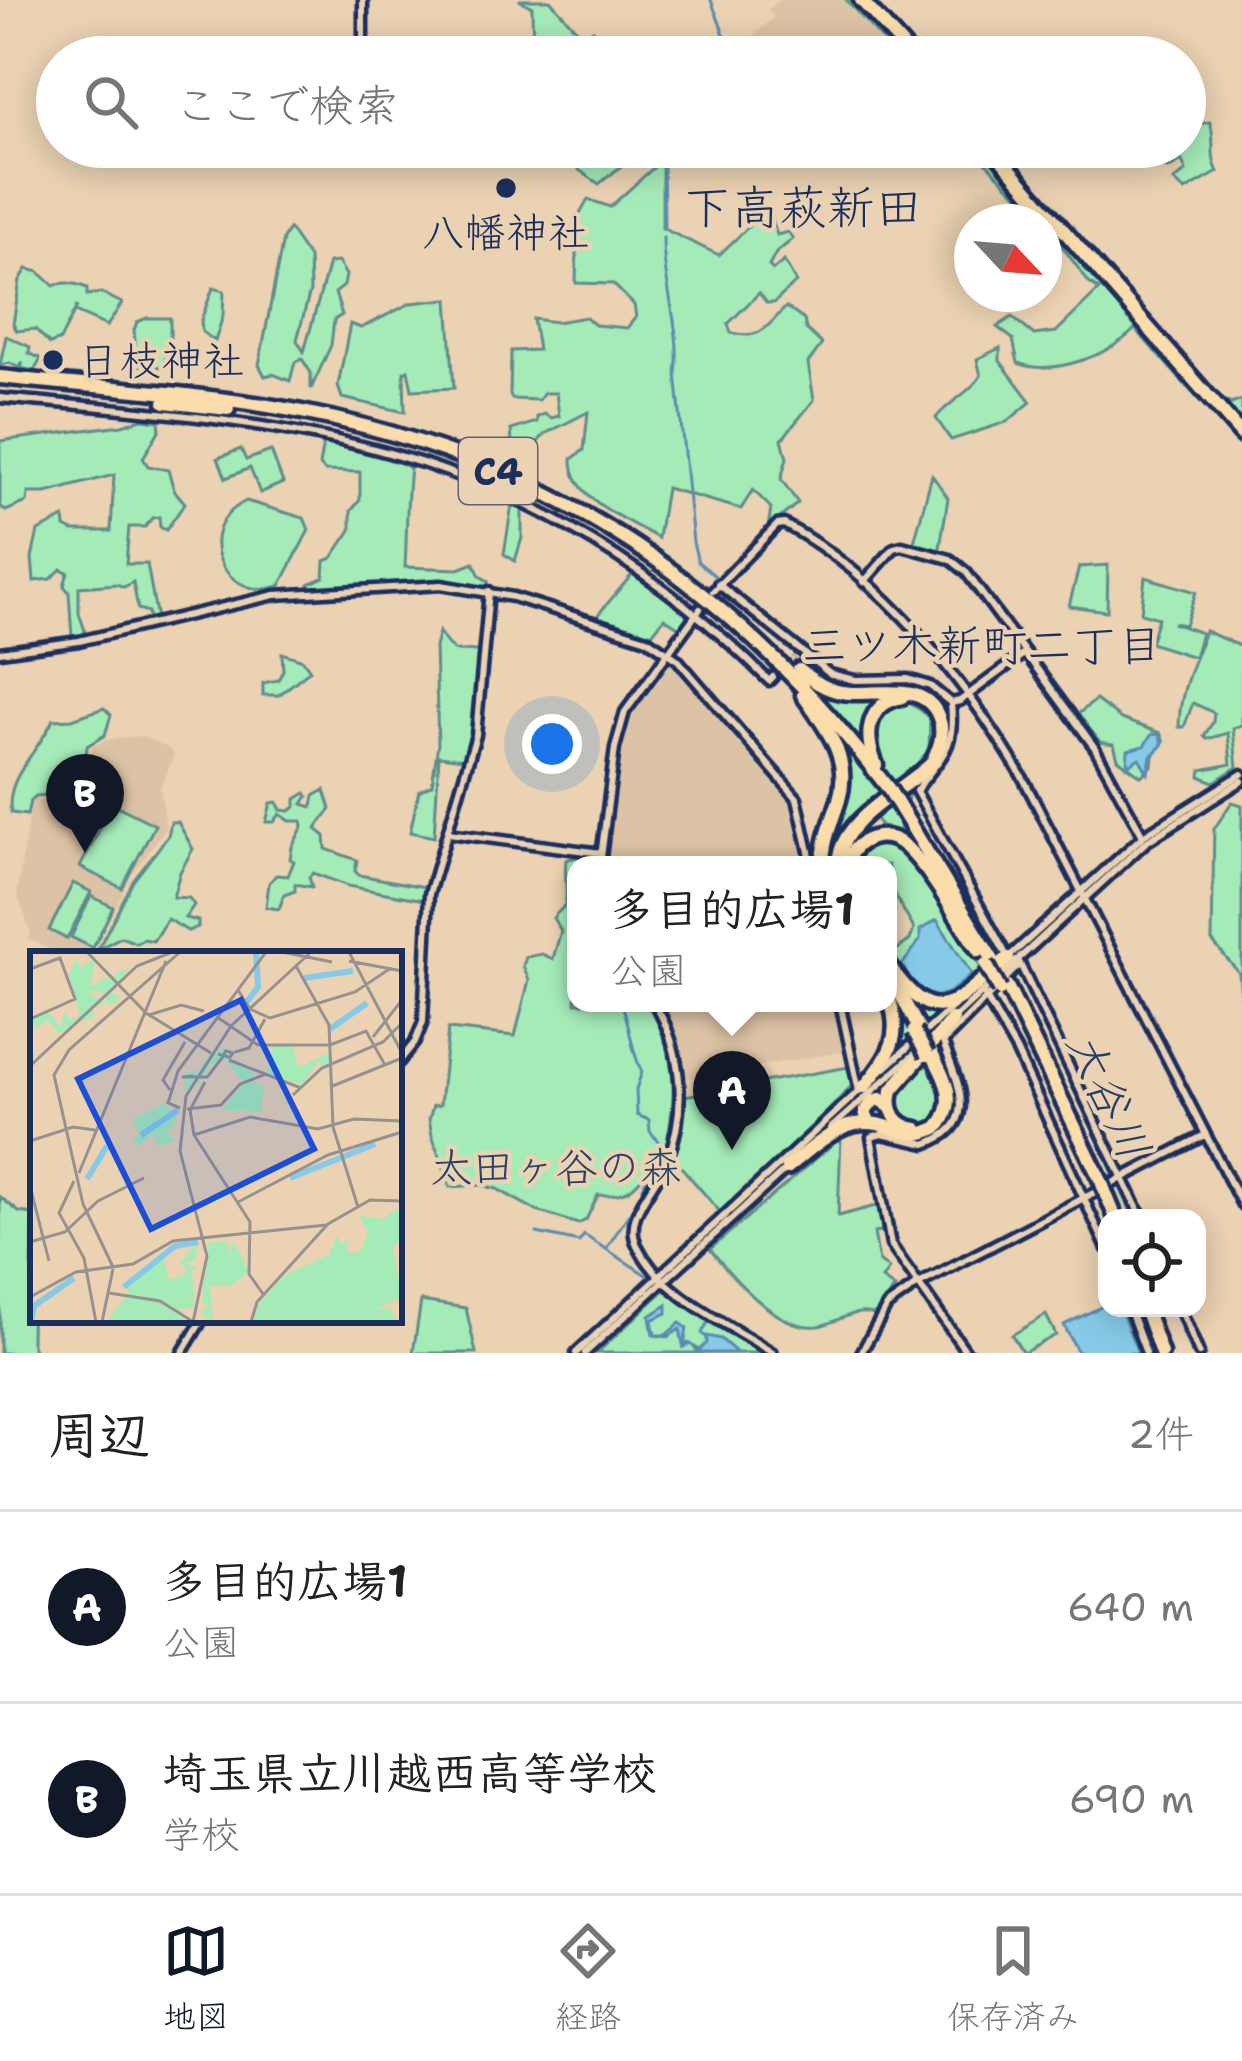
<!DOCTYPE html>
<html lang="ja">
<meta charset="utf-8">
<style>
body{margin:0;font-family:"Shantell Sans","Klee One",sans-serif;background:#f6f6f6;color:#222}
.controls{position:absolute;right:36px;bottom:36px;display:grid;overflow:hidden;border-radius:24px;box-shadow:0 6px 30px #0003}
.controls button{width:108px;height:108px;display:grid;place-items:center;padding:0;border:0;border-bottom:3px solid #e0e0e0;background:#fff;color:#222;font:60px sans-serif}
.compass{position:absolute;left:954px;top:204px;width:108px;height:108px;border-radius:50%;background:#fff;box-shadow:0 6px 30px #0003;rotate:116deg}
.you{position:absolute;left:552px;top:744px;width:42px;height:42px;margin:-30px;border:9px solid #fff;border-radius:50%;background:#1a73e8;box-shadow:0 0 0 18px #1a73e833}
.badge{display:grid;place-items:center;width:78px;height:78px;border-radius:50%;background:#111827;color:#fff;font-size:39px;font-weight:700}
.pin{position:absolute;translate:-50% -99px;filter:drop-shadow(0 3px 6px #0008)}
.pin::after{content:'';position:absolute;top:63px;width:42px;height:36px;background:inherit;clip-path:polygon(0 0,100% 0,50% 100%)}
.popup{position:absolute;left:567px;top:856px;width:330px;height:156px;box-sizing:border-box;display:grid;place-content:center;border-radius:24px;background:#fff;filter:drop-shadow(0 3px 9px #0005);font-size:39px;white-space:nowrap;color:#767676}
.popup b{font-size:45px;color:#222}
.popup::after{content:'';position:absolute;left:50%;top:100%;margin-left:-24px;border:24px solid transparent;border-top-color:#fff}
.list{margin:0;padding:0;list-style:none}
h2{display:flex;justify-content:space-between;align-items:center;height:156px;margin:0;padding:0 48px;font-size:51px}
h2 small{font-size:39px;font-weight:400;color:#767676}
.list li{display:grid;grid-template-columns:78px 1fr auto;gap:36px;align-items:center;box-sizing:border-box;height:192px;padding:0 48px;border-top:3px solid #e0e0e0}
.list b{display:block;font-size:45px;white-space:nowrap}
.list p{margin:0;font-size:39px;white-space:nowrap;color:#767676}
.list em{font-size:39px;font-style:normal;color:#767676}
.icon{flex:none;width:66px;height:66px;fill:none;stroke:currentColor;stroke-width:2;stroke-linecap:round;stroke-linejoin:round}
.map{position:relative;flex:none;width:1242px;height:1353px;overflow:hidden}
.search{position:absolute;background:#fff;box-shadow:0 6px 30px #0003;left:36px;right:36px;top:36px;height:132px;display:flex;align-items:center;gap:30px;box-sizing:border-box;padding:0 42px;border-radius:66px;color:#767676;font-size:45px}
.sheet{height:540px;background:#fff}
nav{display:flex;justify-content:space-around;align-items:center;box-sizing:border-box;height:168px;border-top:3px solid #e0e0e0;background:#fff;font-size:33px;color:#767676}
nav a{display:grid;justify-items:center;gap:6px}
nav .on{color:#111827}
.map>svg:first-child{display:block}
.built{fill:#ddc3a5}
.green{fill:#a5ebb8;stroke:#608d8b;stroke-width:3}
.water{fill:#87cae8;stroke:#5c8cb1;stroke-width:3}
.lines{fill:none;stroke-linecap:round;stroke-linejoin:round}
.stream{stroke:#5c8cb1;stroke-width:3}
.minor-tunnel{stroke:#c1b1a1;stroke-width:6;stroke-dasharray:6 3;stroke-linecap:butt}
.minor-casing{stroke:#1b2f5e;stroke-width:15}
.highway-casing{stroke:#1b2f5e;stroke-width:21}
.minor{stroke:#ead2b2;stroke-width:6}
.highway{stroke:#faddab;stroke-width:12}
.highway-bridge-casing{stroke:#1b2f5e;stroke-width:21;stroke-linecap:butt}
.highway-bridge{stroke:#faddab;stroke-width:12}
.poi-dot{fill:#1b2f5e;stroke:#ead2b2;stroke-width:4.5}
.labels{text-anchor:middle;stroke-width:9;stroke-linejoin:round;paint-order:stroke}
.shield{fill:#ead2b2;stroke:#596077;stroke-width:3}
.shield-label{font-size:39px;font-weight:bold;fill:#1b2f5e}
.poi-label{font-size:42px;fill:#1b2f5e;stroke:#ead2b2}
.park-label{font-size:42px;fill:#294267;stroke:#ead2b2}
.neighbourhood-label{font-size:45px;fill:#1b2f5e;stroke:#ead2b2}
.water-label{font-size:45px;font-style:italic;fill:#263e6c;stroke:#ead2b2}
.quarter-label{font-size:48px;fill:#1b2f5e;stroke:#ead2b2}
.inset-river{fill:none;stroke:#87cae8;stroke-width:6}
.inset-road{fill:none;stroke:#979190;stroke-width:3}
.view{fill:#1d4ed8;fill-opacity:0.15;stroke:#1d4ed8;stroke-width:6}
.inset-edge{fill:none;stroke:#1b2f5e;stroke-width:6}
</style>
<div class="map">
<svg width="1242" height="1353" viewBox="0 0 1242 1353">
<rect width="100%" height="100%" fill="#ead2b2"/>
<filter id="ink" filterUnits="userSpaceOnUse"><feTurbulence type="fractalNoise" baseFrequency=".00833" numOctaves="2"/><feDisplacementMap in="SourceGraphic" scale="24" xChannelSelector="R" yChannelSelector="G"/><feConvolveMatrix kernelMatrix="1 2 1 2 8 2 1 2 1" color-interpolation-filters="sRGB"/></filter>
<g filter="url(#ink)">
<g class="built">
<polygon points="779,0 843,0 891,52 885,57 724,57 725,45 734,53 774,17 768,10"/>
<polygon points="667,663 674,663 785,788 798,812 808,865 605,865 621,733 633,708"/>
<polygon points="140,736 159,743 172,751 174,757 160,787 166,827 131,876 94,949 86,954 60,954 29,939 31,934 17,892 31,801 86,796 92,747 106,740"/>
<polygon points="659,1003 836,1003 846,1051 683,1079 676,1036"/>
</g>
<g class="green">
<polygon points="519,0 550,0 582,36 593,30 612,51 627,51 633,57 533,57 532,7"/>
<polygon points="873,0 923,57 898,57 847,1"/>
<path d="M1185,74c5,18 13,32 14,50l11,-2c6,18 -1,34 8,50l-33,19 -11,-10 12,-10 -4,-10 -14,8 -15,-13 -3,-9h35z"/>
<polygon points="597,147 645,147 599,184 579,170 581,164 574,156 578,151 591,153"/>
<path d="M971,147h24l56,67 7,-4 74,94 24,21 59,70 16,9 11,-4v48l-107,-119c-26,26 -82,48 -117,34l-5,-24 -16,-12 15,-10 22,18 22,-3 43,-42 -10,-7 -45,-61z"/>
<path d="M662,160v68l57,27 49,-47 9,27 11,-3 5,7 -17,14 -7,13 4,4 11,-9 12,21 -22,21h-7l-8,-10 -31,31 3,9c32,7 36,-7 55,-26l18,13 2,9 16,15 -14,19 6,37 -32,39 5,19 -6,21 17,24 -30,25 3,-20 -18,-18 -12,19 -75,-21 -8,50c-30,-18 -87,-38 -86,-79l12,-9 4,-38 -43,22 -20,23 -12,-1 -2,-26 26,-8v-5l7,-3 7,4 8,-2 -3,-23h-12l-5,7 -27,-1 -2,-4 1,-44 27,-1 -5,-31 23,3 30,-5 9,8 32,3 9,-11 -2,-12 -21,-21 -37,-1 1,-37 -12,3 -2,-6 11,-7v-12l14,-25 22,8z"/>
<polygon points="289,229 309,258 310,291 297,340 304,352 329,263 338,262 346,275 344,286 335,293 342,315 334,320 331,345 311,389 311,373 302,359 295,362 290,381 273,374 265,376 259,365 283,239"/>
<path d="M27,269l12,3 15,14c10,-6 23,-2 33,2v7l14,-2 21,10 -15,23 -32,-14 2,-6 -17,34 -10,4 -15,-15 -18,2 -4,-7 7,-44z"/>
<polygon points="213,288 224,291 223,316 215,341 202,332 201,320"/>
<polygon points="448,299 454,388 412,390 408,370 404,372 405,412 342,398 338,386 350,324 361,328 411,303"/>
<polygon points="147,318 170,318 170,348 162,367 137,365 134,330 137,322"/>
<polygon points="6,336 30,347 29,353 41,359 34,371 21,368 23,362 19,368 10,363 0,365"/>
<path d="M1000,348v13l31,41 -24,20 -56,18 -15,-22c13,-17 33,-24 45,-42l-4,-17z"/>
<polygon points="142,419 159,421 160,429 143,458 148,466 168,470 174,490 185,503 166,530 160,527 159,517 152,518 145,527 129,527 126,564 147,564 157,619 149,619 148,612 138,609 133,582 124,587 117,584 79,587 79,613 85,631 81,637 72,637 69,592 64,586 68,572 61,569 51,579 34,581 32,558 38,531 64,518 65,527 73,531 111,531 114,475 46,493 28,493 27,502 6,511 0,506 0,441 122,425"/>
<path d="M328,442l65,15 17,11c-4,34 -3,66 -5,99l54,2 15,-6 6,13 8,5 -1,9 -48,-8 -130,7v-5l15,-7 1,-16 7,-3 19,-28v-19l9,-11v-28l-35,-1 -6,-6 4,-21z"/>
<polygon points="241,449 246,460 271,451 283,483 260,493 250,468 226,478 218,458"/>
<polygon points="932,475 948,498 939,554 913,546"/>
<path d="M246,501l58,17 5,12 -29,56c-58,18 -90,-57 -34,-85z"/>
<polygon points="512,504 522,508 522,538 515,561 504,554"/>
<polygon points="1108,565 1107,611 1069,606 1079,567"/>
<polygon points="635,571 690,612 680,628 664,618 651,635 596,617"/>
<polygon points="1145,577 1196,592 1185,625 1173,623 1201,633 1194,657 1150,643 1158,618 1141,613"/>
<path d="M1205,631l37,16v78l-9,3 4,39 -23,15 -14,-6 1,-6 30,-6 -3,-31 -21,6 -3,-3 9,-14 1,-9 -21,-10 -9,24h-5c0,-34 14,-62 26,-96z"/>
<path d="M439,632c20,32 19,13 41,20l-7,80 -8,27 -26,-3 -5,81 -24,-5 9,-41 13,-7 6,-40 -3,-97z"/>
<polygon points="282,653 303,660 310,670 279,695 263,695 263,683 278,680 283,670"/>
<path d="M811,684c38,6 92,6 119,34l-1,32 -13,15 -16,64 15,35 77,121 -53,56c14,30 41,99 -20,99 -16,-1 -32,-9 -47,-13l-11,-49c35,-33 27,-49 27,-93l13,-10 -10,-21 19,-14 4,-11 -26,-46v-18h-39l15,-22 29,-1 -25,-34 -19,14 -20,35 -2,-5 22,-71 -6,-27 6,-25z"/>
<polygon points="1096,700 1121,719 1160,733 1164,741 1153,757 1152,766 1141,776 1118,759 1114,744 1100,742 1078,714"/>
<path d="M104,708l7,7 -6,20 -18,11 -1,11 -18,1 17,1 -3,33 -46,4 -6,5 -3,14 -16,-2c-7,-34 27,-61 42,-93l19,-1z"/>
<polygon points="325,790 331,809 316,829 325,836 326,849 357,860 355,871 359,875 425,887 424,900 348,886 313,873 309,877 312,887 295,884 295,891 284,895 279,909 266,907 269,883 276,875 288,876 294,861 290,859 292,847 303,826 302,821 290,821 280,814 274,822 266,822 271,803 277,802 281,810 290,811 296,806 296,799 306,793 308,796 303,804 312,807 314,796"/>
<polygon points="1232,802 1242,805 1242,1006 1239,973 1212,941 1214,829"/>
<polygon points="113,804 155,825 122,888 80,867"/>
<polygon points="171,822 178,822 193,849 180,872 173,897 189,898 194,905 185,918 198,921 198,927 188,931 167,919 153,941 144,939 136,943 121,937 98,949 133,881 168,836"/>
<path d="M583,855l11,6v4h-18v138h73c31,50 28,101 14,156 -30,18 -21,38 -65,36l-12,25 -8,4 -41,-13 -40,-22 -16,-4 -31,2 -18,-52 -3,-16 4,-13 7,-1 8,-76 67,7 14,-56 -6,-14 3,-9 16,-3 11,5 8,-28 -8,-13c3,-5 9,-8 12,-14 3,-5 -1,-33 1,-44z"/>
<polygon points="73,883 91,892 67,939 49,930"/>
<polygon points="91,896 113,907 93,948 71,937"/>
<polygon points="849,1067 853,1084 811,1129 721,1213 682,1168 670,1162 684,1096"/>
<path d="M841,1137l-3,79 42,-11 3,25 -9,3 5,28 10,8 -7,10 13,9 -21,27c-19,-8 -37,8 -56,11 -41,5 -86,-49 -108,-77z"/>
<polygon points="0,1197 19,1212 33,1214 31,1342 35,1353 0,1353"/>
<polygon points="668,1287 770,1353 597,1353"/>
<polygon points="421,1301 466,1308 476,1353 413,1353"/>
<polygon points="1046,1315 1056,1335 1023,1353 1012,1335"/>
</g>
<g class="water">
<polygon points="1152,734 1160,735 1162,745 1151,756 1148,773 1139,758 1127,766 1128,750 1144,746"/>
<polygon points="937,920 972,975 950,992 931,998 917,991 902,965 920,940 920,930"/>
<polygon points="1107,1304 1107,1308 1120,1308 1138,1353 1078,1353 1064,1325"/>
<polygon points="667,1305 667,1313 652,1320 655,1335 666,1335 680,1323 687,1328 684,1346 688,1343 700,1350 707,1343 707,1336 721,1339 737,1353 699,1353 691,1344 684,1347 683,1345 680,1329 668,1337 653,1335 650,1316"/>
</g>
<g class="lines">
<g class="stream">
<polyline points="711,0 725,37 723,57"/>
<polyline points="664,229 663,157 672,147"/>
<path d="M663,237c-1,45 19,91 13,136l17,169 5,20 17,14"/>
<polyline points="586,865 587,860"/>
<polyline points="576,908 576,924"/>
<polyline points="1031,998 1134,1218"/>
<path d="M621,1003c10,21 8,43 21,69l-6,17 1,26 12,5 1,11 10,13 -22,56 -32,49 48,31"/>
<polyline points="537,1233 579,1242 584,1235 604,1248"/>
<polyline points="1173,1308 1191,1353"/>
<polyline points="706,1337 702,1333 710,1319"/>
</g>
<polyline class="minor-tunnel" points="773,677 795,657"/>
<defs>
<g id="minor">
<polyline points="363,0 363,57"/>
<path d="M0,398c129,12 264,20 389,55 145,40 274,121 380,228l4,-4"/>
<polyline points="864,582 894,548 902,546 950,559 966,572 1095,748 1143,836"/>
<path d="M718,584l112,90 25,6 53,-1 22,7 21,17c5,49 -11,53 -35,88l92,167"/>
<path d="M713,591l64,-66 7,-1c101,54 183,159 240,256l218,425"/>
<polyline points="0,652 79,641 275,595 441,585 513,597 647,639 677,659 797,798 812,865"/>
<polyline points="951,703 960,701 1025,653"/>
<polyline points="448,833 601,853"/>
<polyline points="600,865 615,748 625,712 700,609"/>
<polyline points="1010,956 1143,836 1242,774"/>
<polyline points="1019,962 1142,1218"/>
<polyline points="985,996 1016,1050 1107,1249"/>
<path d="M654,1003c29,47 34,108 12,159 -11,26 -43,54 -29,83 24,50 91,79 136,108"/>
<polyline points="840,1003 859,1091"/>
<polyline points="952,1020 1146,842 1242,781"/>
<polyline points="399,1062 415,1042 423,1022 429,894 476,735 489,591"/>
<polyline points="885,1068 955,1005"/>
<polyline points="831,1128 920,1049"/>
<polyline points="1129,1308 1146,1353"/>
<polyline points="1180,1308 1199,1353"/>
<polyline points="182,1353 202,1320"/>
<polyline points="576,1353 861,1089"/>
<polyline points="585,1353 786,1169"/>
<polyline points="861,1353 887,1306 917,1285 1205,1135"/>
<path d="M967,1353l-76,-108 -20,-108 11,-3 44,10c57,-20 30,-63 17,-102l77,-78"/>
</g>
<g id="highway">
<polyline points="861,0 913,57"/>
<polyline points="991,147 1242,435"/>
<path d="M0,377c102,11 206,16 307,36 248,49 429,176 581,375"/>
<polyline points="165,402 228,409"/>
<path d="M799,670c10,8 21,16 34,20 32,11 91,-15 106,28 6,16 0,31 -8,46 -30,28 -92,55 -93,101"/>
<path d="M803,695c22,32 49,62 36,105 -7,22 -16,41 -16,65"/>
<path d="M876,765c-12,-29 -10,-61 26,-68"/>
<polyline points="896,801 993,960"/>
<path d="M846,865c8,-27 38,-38 60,-18 29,28 50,71 73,104"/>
<path d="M888,964c49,72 66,38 120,-6"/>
<polyline points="1007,986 1101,1181"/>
<polyline points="898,990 919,1029"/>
<path d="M864,1087c26,-30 40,-53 24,-91"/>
<polyline points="869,1123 865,1112 873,1101 880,1099 890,1107"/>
<path d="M917,1129c-22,-3 -30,-19 -25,-39l61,-71"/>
<path d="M787,1168c22,-17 47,-43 76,-45 31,-2 42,22 75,4 22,-26 6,-50 -7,-75"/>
<polyline points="1106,1194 1116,1218"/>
<polyline points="1145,1308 1161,1353"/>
</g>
</defs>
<use href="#minor" class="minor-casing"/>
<use href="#highway" class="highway-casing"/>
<use href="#minor" class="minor"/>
<use href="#highway" class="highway"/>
<defs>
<g id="highway-bridge">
<polyline points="888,788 896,801"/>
<polyline points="986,964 1000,990"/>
<polyline points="914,1031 927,1055"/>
<polyline points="1101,1181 1106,1194"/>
</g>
</defs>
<use href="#highway-bridge" class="highway-bridge-casing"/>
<use href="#highway-bridge" class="highway-bridge"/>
</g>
</g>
<g class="poi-dot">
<circle cx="506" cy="188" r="12"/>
<circle cx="53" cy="360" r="12"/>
</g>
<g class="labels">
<rect class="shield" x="459" y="438" width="78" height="66" rx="9"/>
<g class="shield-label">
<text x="498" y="485">C4</text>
</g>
<g class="poi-label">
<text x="506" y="247">八幡神社</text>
<text x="77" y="375" text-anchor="start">日枝神社</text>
</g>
<g class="park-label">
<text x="556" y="1182">太田ヶ谷の森</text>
</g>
<g class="neighbourhood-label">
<text x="982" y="661">三ツ木新町二丁目</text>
</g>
<g class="water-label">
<text transform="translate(1109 1095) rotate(65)" y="16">大谷川</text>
</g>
<g class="quarter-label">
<text x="803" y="224">下高萩新田</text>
</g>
</g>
<g transform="translate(30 951)">
<rect width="372" height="372" fill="#ead2b2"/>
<path d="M47,7l6,19 -2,-11 15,-7 -6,27 40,-19 -18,26 10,4 -12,8 -9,-14h-15l21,12 -14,5 1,8 -36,17 -10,-13 -10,7 -8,-6 17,-11 13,17 5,-15 4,7 11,-3 -11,-42zM243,95h20l5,21 31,-14v17l-11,-8 -16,23 -35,-12zM200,97l1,14 24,8 -3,10 12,7 -3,24 -40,-1 22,-27 -16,-23 -18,4 -1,10 -10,2 7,3 -19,12 -2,-18 14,-2 13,-20zM135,152l12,15 -10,16 9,6 -18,6 -6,-13 -12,13 -9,-7 8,-4 -6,-16zM366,258l6,3v26l-9,10 9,49 -28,13 16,-2 8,14h-144v-14l31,-33 44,-20 8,-19 4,8 7,-4v13l12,-1 8,-19 -9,-17 25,3zM203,289l16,31 -17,15h-22l3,35 -13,-8 9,-8 -7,-2 6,-60 18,-2 5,14zM168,291l-3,19 -10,2 14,6 -7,1 2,37 -15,2 7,13h-80l23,-29 -2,-10 36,-26 6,23 19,-8 -8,-10z" fill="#a5ebb8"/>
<path class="inset-river" d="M274,27l49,-7M216,52l12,-16 -2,-35M300,78l37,-26M111,184l37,-25M260,227l85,-34M57,228l20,-33M94,336l51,-41 23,-4M1,371l3,-16 40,-28"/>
<path class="inset-road" d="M57,1l59,61 65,40M252,1l50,10M319,1l53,101M319,10l53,10M266,15l33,59 4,102 25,80M0,18l30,-11 15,41 -45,20M208,39l12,19 20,9 85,-26 36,-24M119,64l32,-10 23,6M187,66l41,28h72l36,-14 19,34M343,86l29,-37M205,101l14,-4 16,-29M199,109l72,28M0,115l107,-100 33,-13M163,125l-11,1h25l2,-2 9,-12 4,-5 2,-3 1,-3 1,-1 7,2 -3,4h-2l-2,-1 -8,-2M175,131l-15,28 4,25 56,87 -1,52 14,20M300,136l72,-29M140,139l-7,-10 22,-38M263,144l29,-27 61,-26 19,-19M150,157l-12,-5 10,-32 88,-119M157,158l34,-4 19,-21 26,-10M164,184l56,-18 68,12 36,-10 48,2M0,190l43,-14 22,3M49,222l87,-212M44,230l-15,32 25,45 12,64M0,235l19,75M208,251l90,-47 74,-23M0,291l35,-10 33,-31 46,-23M83,316l-30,-63 -29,-129 15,-25 111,-98M79,342l51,8 32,20M0,346l46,-25 57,-8 40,-23 153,-16 44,-25 32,1M72,371l11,-53M163,371l14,-66 -27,-105 6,-55 45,-70 80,-74M221,371l6,-20 70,-77"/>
<path class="view" d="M211,49l73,149 -163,80 -73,-150z"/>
<rect width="372" height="372" class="inset-edge"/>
</g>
</svg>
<div class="controls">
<button><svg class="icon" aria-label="locate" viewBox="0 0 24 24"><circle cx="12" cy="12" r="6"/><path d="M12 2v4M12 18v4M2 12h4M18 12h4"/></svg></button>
</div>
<svg class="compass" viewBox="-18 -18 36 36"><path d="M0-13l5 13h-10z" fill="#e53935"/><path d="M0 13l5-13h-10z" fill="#767676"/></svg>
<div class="you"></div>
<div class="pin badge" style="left:732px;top:1150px">A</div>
<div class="popup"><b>多目的広場1</b>公園</div>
<div class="pin badge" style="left:85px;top:853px">B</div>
<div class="search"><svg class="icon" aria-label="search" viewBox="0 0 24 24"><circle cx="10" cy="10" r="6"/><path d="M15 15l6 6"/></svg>ここで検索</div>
</div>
<section class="sheet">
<h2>周辺<small>2件</small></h2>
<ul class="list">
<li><span class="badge">A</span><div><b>多目的広場1</b><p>公園</p></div><em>640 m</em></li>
<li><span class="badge">B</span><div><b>埼玉県立川越西高等学校</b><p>学校</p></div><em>690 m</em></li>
</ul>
</section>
<nav>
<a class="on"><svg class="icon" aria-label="map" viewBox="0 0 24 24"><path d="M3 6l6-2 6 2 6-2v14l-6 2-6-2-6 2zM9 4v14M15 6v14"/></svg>地図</a>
<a><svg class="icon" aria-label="directions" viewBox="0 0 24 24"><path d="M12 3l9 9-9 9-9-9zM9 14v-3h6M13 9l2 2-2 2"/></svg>経路</a>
<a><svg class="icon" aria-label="saved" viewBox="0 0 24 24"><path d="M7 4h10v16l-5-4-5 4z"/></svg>保存済み</a>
</nav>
